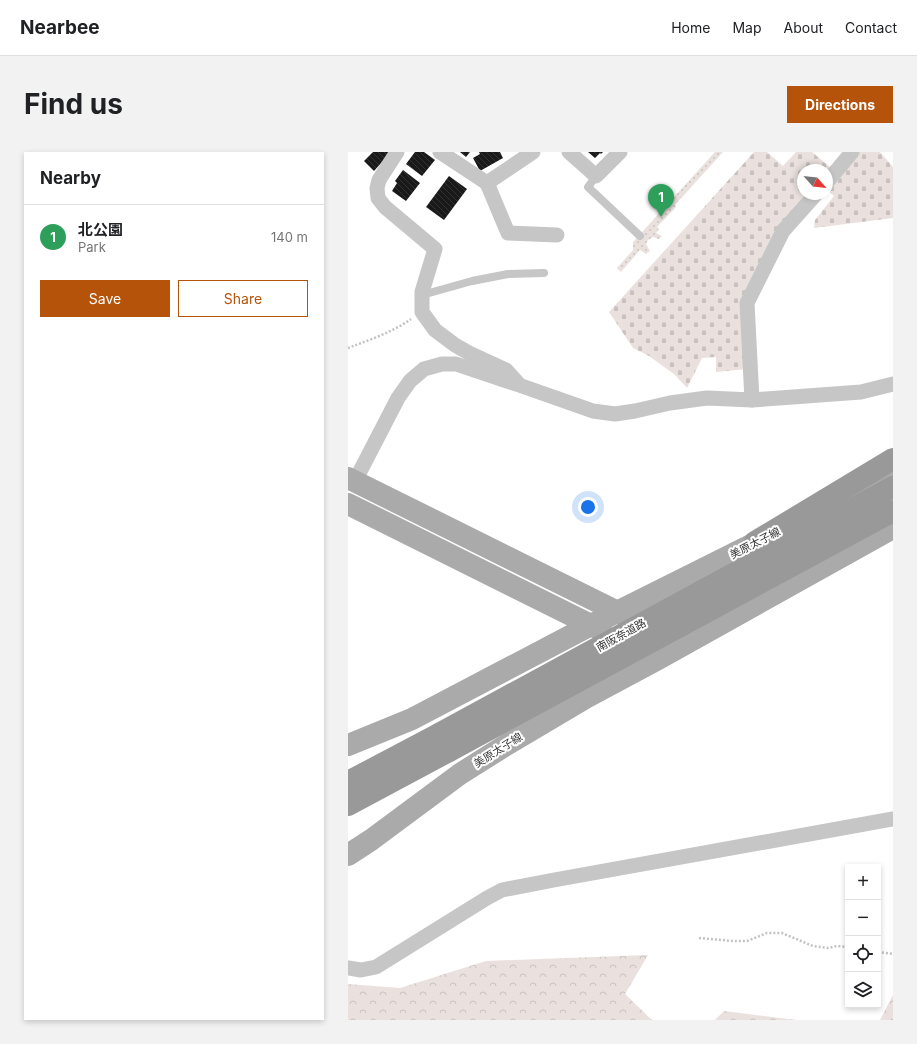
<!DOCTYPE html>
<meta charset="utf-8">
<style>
body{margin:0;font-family:Inter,"Noto Sans JP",sans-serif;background:#f2f2f2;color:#202124}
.controls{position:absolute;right:12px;bottom:12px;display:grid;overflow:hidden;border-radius:0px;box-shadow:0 2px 6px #0003}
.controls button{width:36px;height:36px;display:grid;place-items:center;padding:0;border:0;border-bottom:1px solid #e0e0e0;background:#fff;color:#202124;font:20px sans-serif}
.compass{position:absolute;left:449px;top:12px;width:36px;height:36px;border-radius:50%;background:#fff;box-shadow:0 2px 6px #0003;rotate:117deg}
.you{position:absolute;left:240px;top:355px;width:14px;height:14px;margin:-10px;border:3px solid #fff;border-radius:50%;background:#1a73e8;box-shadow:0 0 0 6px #1a73e833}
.badge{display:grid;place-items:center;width:26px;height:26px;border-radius:50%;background:#b45309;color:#fff;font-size:13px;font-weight:700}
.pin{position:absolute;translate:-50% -33px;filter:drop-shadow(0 1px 2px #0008)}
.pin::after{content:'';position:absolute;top:21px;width:14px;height:12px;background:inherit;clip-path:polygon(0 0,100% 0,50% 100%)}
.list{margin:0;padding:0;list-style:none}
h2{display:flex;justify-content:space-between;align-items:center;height:52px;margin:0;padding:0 16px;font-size:17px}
h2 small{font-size:13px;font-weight:400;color:#757577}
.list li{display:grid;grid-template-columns:26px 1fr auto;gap:12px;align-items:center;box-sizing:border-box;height:64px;padding:0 16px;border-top:1px solid #e0e0e0}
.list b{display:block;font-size:15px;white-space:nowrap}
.list p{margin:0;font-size:13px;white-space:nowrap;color:#757577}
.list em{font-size:13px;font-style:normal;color:#757577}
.actions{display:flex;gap:8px;padding:12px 16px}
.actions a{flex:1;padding:9px 0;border:1px solid #b45309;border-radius:0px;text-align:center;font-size:14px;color:#b45309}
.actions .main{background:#b45309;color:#fff}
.icon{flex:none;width:22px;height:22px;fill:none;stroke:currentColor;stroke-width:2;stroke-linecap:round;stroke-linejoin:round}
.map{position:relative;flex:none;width:545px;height:868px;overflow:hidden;border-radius:0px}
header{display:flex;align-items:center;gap:24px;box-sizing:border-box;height:56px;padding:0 20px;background:#fff;border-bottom:1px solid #e0e0e0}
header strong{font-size:19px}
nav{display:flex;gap:22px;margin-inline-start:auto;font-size:14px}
.intro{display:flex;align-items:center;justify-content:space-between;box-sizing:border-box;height:96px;padding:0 24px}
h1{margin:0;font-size:28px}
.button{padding:10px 18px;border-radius:0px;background:#b45309;color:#fff;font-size:14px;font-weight:700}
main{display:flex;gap:24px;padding:0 24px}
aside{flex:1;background:#fff;border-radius:0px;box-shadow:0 2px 6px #0003}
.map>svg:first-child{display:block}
.grass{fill:url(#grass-dots)}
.forest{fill:url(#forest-crowns)}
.cemetery{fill:url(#cemetery-stones)}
.building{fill:url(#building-back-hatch)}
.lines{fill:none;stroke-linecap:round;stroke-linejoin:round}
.path{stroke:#c2c2c2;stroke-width:2.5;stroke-dasharray:2 2;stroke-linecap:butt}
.service{stroke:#c6c6c6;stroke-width:8}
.minor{stroke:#c6c6c6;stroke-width:15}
.primary{stroke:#aaa;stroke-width:22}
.motorway{stroke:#999;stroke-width:22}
.motorway-bridge{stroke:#999;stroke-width:22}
.labels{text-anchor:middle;stroke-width:4;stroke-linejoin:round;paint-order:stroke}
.street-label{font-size:11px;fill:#323232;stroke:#fff}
</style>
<header>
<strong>Nearbee</strong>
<nav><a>Home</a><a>Map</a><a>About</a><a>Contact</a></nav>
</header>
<div class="intro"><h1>Find us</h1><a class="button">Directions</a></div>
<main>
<aside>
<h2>Nearby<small></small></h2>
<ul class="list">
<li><span class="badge" style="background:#2e9e5b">1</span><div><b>北公園</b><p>Park</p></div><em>140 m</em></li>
</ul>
<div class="actions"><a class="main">Save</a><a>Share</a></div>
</aside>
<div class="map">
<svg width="545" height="868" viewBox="0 0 545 868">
<defs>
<pattern id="grass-dots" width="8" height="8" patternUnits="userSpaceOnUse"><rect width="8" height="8" fill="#eae1de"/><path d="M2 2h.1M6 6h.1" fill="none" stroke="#c9c2bf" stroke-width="1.8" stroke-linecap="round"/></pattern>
<pattern id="forest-crowns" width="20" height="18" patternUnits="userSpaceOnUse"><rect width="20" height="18" fill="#eae1de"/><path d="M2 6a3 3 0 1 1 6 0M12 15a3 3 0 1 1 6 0" fill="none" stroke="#c9c2bf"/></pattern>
<pattern id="cemetery-stones" width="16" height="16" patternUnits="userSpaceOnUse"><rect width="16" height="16" fill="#eae1de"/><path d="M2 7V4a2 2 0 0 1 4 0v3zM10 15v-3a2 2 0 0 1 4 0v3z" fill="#c9c2bf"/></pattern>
<pattern id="building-back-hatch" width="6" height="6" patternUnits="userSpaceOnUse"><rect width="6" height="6" fill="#191919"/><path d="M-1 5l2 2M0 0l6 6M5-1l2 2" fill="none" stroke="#323232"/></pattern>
</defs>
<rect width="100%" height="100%" fill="#fff"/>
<polygon class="grass" points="367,0 375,0 327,53 328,55 309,75 311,77 308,81 314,84 311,87 305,85 300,88 298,92 302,99 298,102 292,98 273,120 269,116 285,98 285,90"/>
<g class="forest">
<polygon points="300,803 277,842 304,868 0,868 0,832 52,836 138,809"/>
<polygon points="545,843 545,868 532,868"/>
<polygon points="376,859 448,868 367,868"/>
</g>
<g class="cemetery">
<polygon points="406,0 419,0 435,14 448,0 464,0 483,16 479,21 479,18 455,18 455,42 460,42 393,149 399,217 368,220 368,205 354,206 339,236 326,222 301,204 285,196 261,160"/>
<polygon points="509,0 532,0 545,15 545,66 466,76 467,68 486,44 479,38 479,35"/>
</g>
<g class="building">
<polygon points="25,0 43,0 26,19 16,9"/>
<polygon points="67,0 76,0 87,8 74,24 58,12"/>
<polygon points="112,0 122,0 118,5"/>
<polygon points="131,0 152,0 155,6 132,19 125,6 132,2"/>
<polygon points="240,0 255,0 253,2 252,1 247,6"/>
<polygon points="55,18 72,31 58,49 44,39 49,31 47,29"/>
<polygon points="101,24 119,37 96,68 78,55"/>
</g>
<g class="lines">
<g class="path">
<path d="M0,196c21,-8 45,-16 63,-29"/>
<polyline points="351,786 385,789 399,789 419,781 434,781 465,794 480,796 489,794 500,795"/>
<polyline points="530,800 545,802"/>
</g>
<g class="service">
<polyline points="248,24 240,35 292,84"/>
<polyline points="74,143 124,129 160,122 196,121"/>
</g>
<g class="minor">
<polyline points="49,0 31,28 29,36 30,46 37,55 87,97 74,140 74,160 87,178 107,193 121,201 158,218 169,230"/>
<polyline points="92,0 139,31 185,0"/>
<polyline points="221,0 248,24 272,0"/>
<polyline points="479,30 504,0"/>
<polyline points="139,31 160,81 209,83"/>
<polyline points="404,248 399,151 435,79 468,42"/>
<polyline points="7,329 50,246 62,229 76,217 94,212 108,212 171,233 245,259 267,262 287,259 322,251 359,246 404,248 513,240 545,232"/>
<polyline points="0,816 13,818 28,815 139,746 154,738 206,728 545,667"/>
</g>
<g class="primary">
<polyline points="0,326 280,465"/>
<polyline points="494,348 545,323"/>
<polyline points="0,352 253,478"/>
<polyline points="0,593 64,567 243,473 425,382"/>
<polyline points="0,703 23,688 112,622 158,593 239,545 310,507 545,376"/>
</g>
<g class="motorway">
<polyline points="407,390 545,307"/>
<polyline points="0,630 91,582"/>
<polyline points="0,653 101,599"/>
</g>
<g class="motorway-bridge">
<polyline points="91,582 545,335"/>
<polyline points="101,599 545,359"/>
</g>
</g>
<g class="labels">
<g class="street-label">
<text transform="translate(407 391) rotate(-27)" y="4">美原太子線</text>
<text transform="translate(273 483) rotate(-29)" y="4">南阪奈道路</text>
<text transform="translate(150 598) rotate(-32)" y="4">美原太子線</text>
</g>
</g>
</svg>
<div class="controls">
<button>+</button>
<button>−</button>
<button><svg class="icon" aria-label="locate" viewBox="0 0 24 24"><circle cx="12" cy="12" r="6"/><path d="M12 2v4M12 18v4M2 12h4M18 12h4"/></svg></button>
<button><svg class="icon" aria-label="layers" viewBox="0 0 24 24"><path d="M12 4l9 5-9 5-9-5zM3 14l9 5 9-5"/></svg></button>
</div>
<svg class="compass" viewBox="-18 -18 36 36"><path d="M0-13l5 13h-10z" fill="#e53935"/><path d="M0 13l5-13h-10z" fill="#757577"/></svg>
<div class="you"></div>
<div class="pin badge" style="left:313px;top:65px;background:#2e9e5b">1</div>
</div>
</main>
